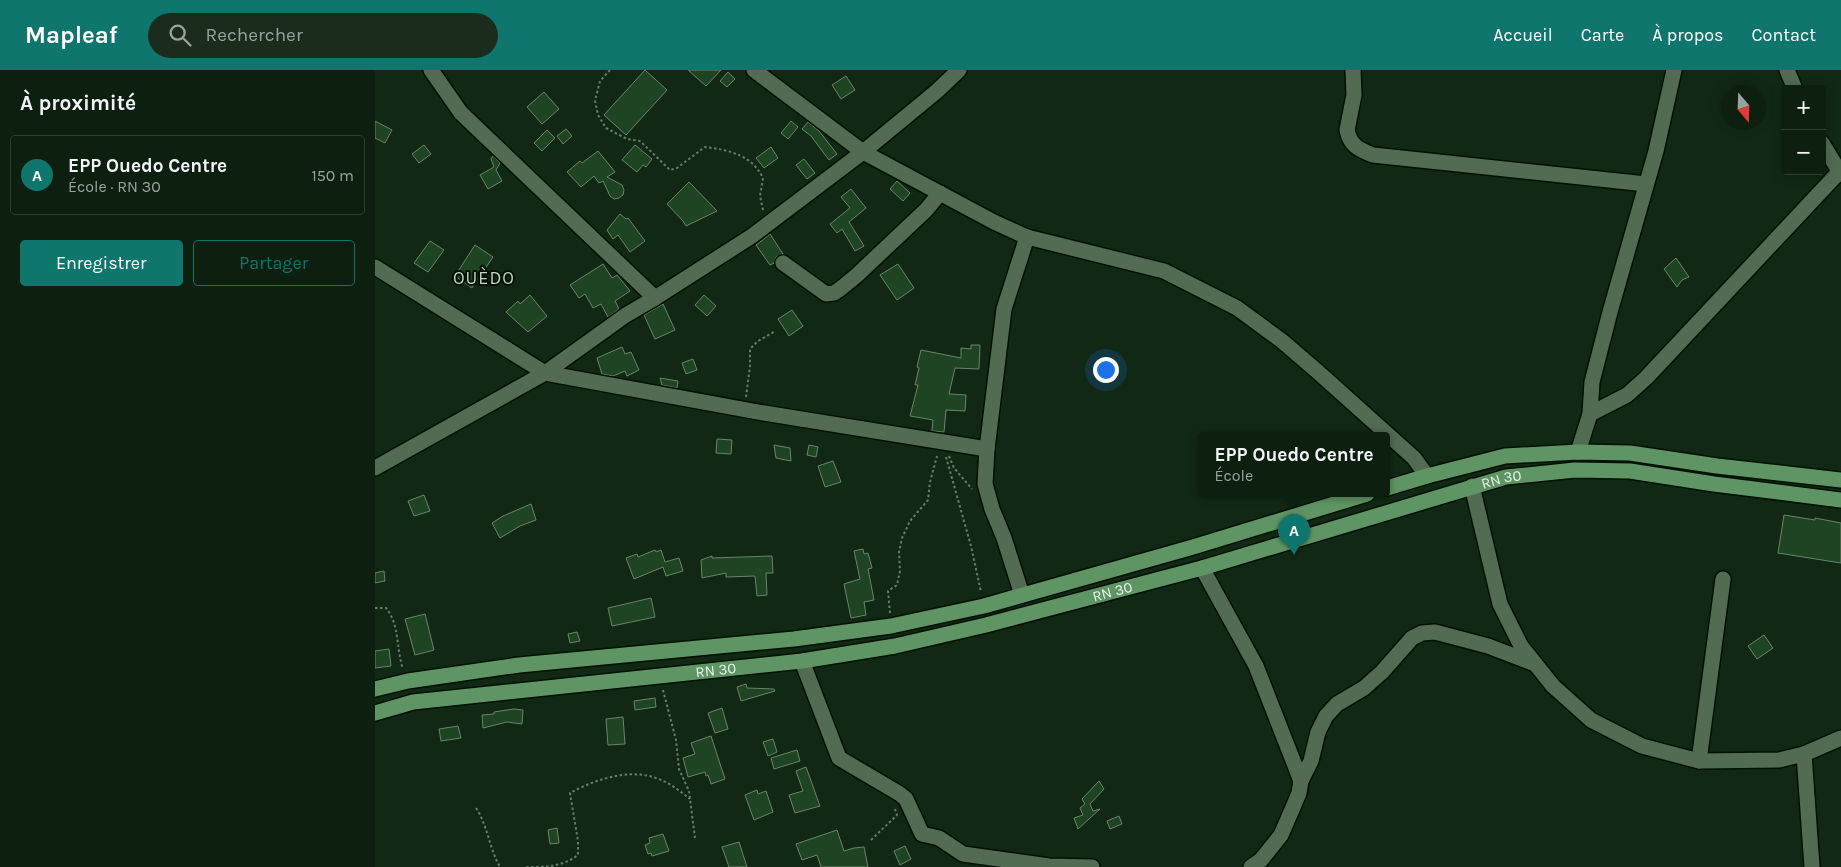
<!DOCTYPE html>
<html lang="fr">
<meta charset="utf-8">
<style>
body{margin:0;font-family:Karla,sans-serif;background:#1b2c1d;color:#f1f3f6}
.controls{position:absolute;right:15px;top:15px;display:grid;overflow:hidden;border-radius:5px;box-shadow:0 2px 12px #0003}
.controls button{width:45px;height:45px;display:grid;place-items:center;padding:0;border:0;border-bottom:1px solid #2d3d2f;background:#0d1f0f;color:#f1f3f6;font:25px sans-serif}
.compass{position:absolute;left:1346px;top:15px;width:45px;height:45px;border-radius:50%;background:#0d1f0f;box-shadow:0 2px 12px #0003;rotate:161deg}
.you{position:absolute;left:730px;top:299px;width:18px;height:18px;margin:-12px;border:4px solid #fff;border-radius:50%;background:#1a73e8;box-shadow:0 0 0 8px #1a73e833}
.badge{display:grid;place-items:center;width:32px;height:32px;border-radius:50%;background:#0f766e;color:#fff;font-size:16px;font-weight:700}
.pin{position:absolute;translate:-50% -41px;filter:drop-shadow(0 1px 2px #0008)}
.pin::after{content:'';position:absolute;top:26px;width:18px;height:15px;background:inherit;clip-path:polygon(0 0,100% 0,50% 100%)}
.popup{position:absolute;left:823px;top:362px;width:192px;height:65px;box-sizing:border-box;display:grid;place-content:center;border-radius:5px;background:#0d1f0f;filter:drop-shadow(0 1px 4px #0005);font-size:16px;white-space:nowrap;color:#9aa29e}
.popup b{font-size:19px;color:#f1f3f6}
.popup::after{content:'';position:absolute;left:50%;top:100%;margin-left:-10px;border:10px solid transparent;border-top-color:#0d1f0f}
.list{margin:0;padding:0;list-style:none}
h2{display:flex;justify-content:space-between;align-items:center;height:65px;margin:0;padding:0 20px;font-size:21px}
h2 small{font-size:16px;font-weight:400;color:#9aa29e}
.list li{display:grid;grid-template-columns:32px 1fr auto;gap:15px;align-items:center;box-sizing:border-box;height:80px;margin:0 10px 10px;padding:0 10px;border:1px solid #2d3d2f;border-radius:5px}
.list b{display:block;font-size:19px;white-space:nowrap}
.list p{margin:0;font-size:16px;white-space:nowrap;color:#9aa29e}
.list em{font-size:16px;font-style:normal;color:#9aa29e}
.actions{display:flex;gap:10px;padding:15px 20px}
.actions a{flex:1;padding:11px 0;border:1px solid #0f766e;border-radius:5px;text-align:center;font-size:18px;color:#0f766e}
.actions .main{background:#0f766e;color:#fff}
.icon{flex:none;width:28px;height:28px;fill:none;stroke:currentColor;stroke-width:2;stroke-linecap:round;stroke-linejoin:round}
.map{position:relative;flex:none;width:1466px;height:797px;overflow:hidden}
header{display:flex;align-items:center;gap:30px;box-sizing:border-box;height:70px;padding:0 25px;background:#0f766e;color:#fff}
header strong{font-size:24px}
nav{display:flex;gap:28px;margin-inline-start:auto;font-size:18px}
.search{width:350px;height:45px;background:#1b2c1d;display:flex;align-items:center;gap:12px;box-sizing:border-box;padding:0 18px;border-radius:28px;color:#9aa29e;font-size:19px}
main{display:flex}
aside{flex:1;background:#0d1f0f}
.map>svg:first-child{display:block}
.building{fill:#1e4423;stroke:#69846b}
.lines{fill:none;stroke-linecap:round;stroke-linejoin:round}
.minor-casing{stroke:#001101;stroke-width:18}
.major-casing{stroke:#001101;stroke-width:18}
.path{stroke:#677b69;stroke-width:2;stroke-dasharray:2.5 2.5;stroke-linecap:butt}
.minor{stroke:#526c54;stroke-width:15}
.major{stroke:#5f9564;stroke-width:15}
.labels{text-anchor:middle;stroke-width:4;stroke-linejoin:round;paint-order:stroke}
.street-label{font-size:15px;fill:#e4f3e5;stroke:#060f06}
.quarter-label{font-size:18px;letter-spacing:1px;fill:#bddabe;stroke:#060f06}
</style>
<header>
<strong>Mapleaf</strong>
<div class="search"><svg class="icon" aria-label="search" viewBox="0 0 24 24"><circle cx="10" cy="10" r="6"/><path d="M15 15l6 6"/></svg>Rechercher</div>
<nav><a>Accueil</a><a>Carte</a><a>À propos</a><a>Contact</a></nav>
</header>
<main>
<aside>
<h2>À proximité<small></small></h2>
<ul class="list">
<li><span class="badge">A</span><div><b>EPP Ouedo Centre</b><p>École · RN 30</p></div><em>150 m</em></li>
</ul>
<div class="actions"><a class="main">Enregistrer</a><a>Partager</a></div>
</aside>
<div class="map">
<svg width="1466" height="797" viewBox="0 0 1466 797">
<rect width="100%" height="100%" fill="#112914"/>
<g class="building">
<polygon points="270,0 292,20 251,65 229,45"/>
<polygon points="313,0 346,0 331,16"/>
<polygon points="353,2 360,9 352,17 345,11"/>
<polygon points="471,6 480,20 466,29 457,15"/>
<polygon points="169,22 184,39 167,54 152,37"/>
<polygon points="0,51 17,60 10,73 0,68"/>
<polygon points="416,51 423,57 413,69 406,63"/>
<polygon points="433,52 444,61 462,84 454,90 436,66 427,59"/>
<polygon points="191,59 197,66 188,74 182,66"/>
<polygon points="172,60 180,68 167,81 159,73"/>
<polygon points="49,75 56,84 44,93 37,84"/>
<polygon points="260,75 277,89 271,97 268,95 262,102 247,90"/>
<polygon points="396,77 403,88 389,98 381,88"/>
<polygon points="223,81 240,102 232,107 247,115 249,120 248,125 244,128 239,129 235,126 228,111 224,113 219,106 206,117 192,102 205,91 207,93"/>
<polygon points="118,86 125,93 121,100 127,111 113,119 105,105 119,97 116,89"/>
<polygon points="429,89 440,103 432,109 421,95"/>
<polygon points="522,111 535,123 528,131 515,119"/>
<polygon points="314,112 342,141 311,156 308,151 292,134"/>
<polygon points="476,119 491,138 474,152 489,176 480,181 467,159 462,163 455,154 475,138 466,127"/>
<polygon points="245,144 251,149 253,148 270,171 255,182 243,165 238,169 232,160"/>
<polygon points="395,164 408,184 401,187 399,193 395,195 381,175"/>
<polygon points="55,171 69,180 53,202 39,193"/>
<polygon points="100,175 118,187 97,218 80,206"/>
<polygon points="1301,188 1314,207 1307,210 1302,217 1289,199"/>
<polygon points="228,194 237,208 242,205 255,221 240,231 244,239 233,247 226,234 218,238 210,224 204,228 195,215"/>
<polygon points="523,194 539,218 522,230 505,205"/>
<polygon points="155,225 172,246 153,262 131,242 143,231 145,234"/>
<polygon points="329,225 341,236 332,246 320,235"/>
<polygon points="288,234 300,260 280,269 269,245"/>
<polygon points="417,240 428,256 414,266 403,249"/>
<polygon points="596,275 605,275 604,299 580,298 574,324 591,325 590,341 571,340 569,362 557,361 558,350 535,346 543,315 540,315 544,298 542,297 546,280 586,288 586,278 596,279"/>
<polygon points="247,277 250,284 256,282 264,300 252,306 250,301 238,306 227,304 222,288"/>
<polygon points="318,289 322,300 311,304 307,293"/>
<polygon points="285,308 303,311 302,318 287,315"/>
<polygon points="342,369 357,370 356,384 341,383"/>
<polygon points="399,375 415,378 416,391 401,388"/>
<polygon points="434,375 443,377 441,387 432,385"/>
<polygon points="458,391 466,412 450,417 443,396"/>
<polygon points="49,425 55,441 39,446 33,431"/>
<polygon points="156,434 161,450 145,456 125,468 117,453 128,446"/>
<polygon points="1409,445 1440,450 1440,448 1466,453 1466,493 1403,483"/>
<polygon points="488,479 489,484 493,483 497,498 493,499 499,530 489,532 491,545 476,548 469,514 485,509 479,481"/>
<polygon points="280,480 281,482 286,480 290,492 304,488 308,501 291,506 288,497 259,509 251,488 262,484 263,487"/>
<polygon points="337,486 337,488 397,486 398,503 391,503 392,525 382,526 380,506 351,507 351,503 327,508 326,490"/>
<polygon points="9,501 10,511 0,513 0,503"/>
<polygon points="276,528 280,547 237,556 233,538"/>
<polygon points="50,544 59,580 40,585 30,549"/>
<polygon points="202,562 205,571 195,573 193,564"/>
<polygon points="1389,565 1398,578 1382,589 1373,576"/>
<polygon points="14,579 16,596 0,598 0,581"/>
<polygon points="371,614 372,618 399,619 400,621 366,631 362,617"/>
<polygon points="280,628 281,637 260,640 259,631"/>
<polygon points="347,638 353,659 340,663 333,643"/>
<polygon points="139,639 148,640 147,654 132,652 108,658 107,645 119,644 119,642"/>
<polygon points="248,647 250,674 233,675 231,649"/>
<polygon points="83,656 86,668 66,671 64,659"/>
<polygon points="336,666 350,709 336,714 333,705 331,706 330,702 313,707 308,688 320,684 316,673"/>
<polygon points="398,669 402,682 393,686 388,672"/>
<polygon points="422,680 425,691 399,699 396,688"/>
<polygon points="431,697 445,736 420,743 414,725 428,721 421,701"/>
<polygon points="724,711 729,719 715,734 718,741 725,739 703,759 699,748 708,745 705,738 710,734 707,729"/>
<polygon points="382,720 383,724 391,721 398,742 379,750 370,725"/>
<polygon points="744,746 747,754 735,759 732,751"/>
<polygon points="182,758 184,773 175,774 173,760"/>
<polygon points="462,760 469,781 479,778 489,777 493,797 446,797 442,785 427,790 421,774"/>
<polygon points="288,764 294,781 277,786 276,783 273,784 270,775 275,773 274,768"/>
<polygon points="364,772 372,797 354,797 347,777"/>
<polygon points="530,776 536,789 525,795 519,781"/>
</g>
<g class="lines">
<defs>
<g id="minor">
<polyline points="56,0 86,43 280,228"/>
<polyline points="379,0 488,82 619,152 652,167 789,201 862,238 907,271 943,302 1039,388 1052,406"/>
<path d="M978,0l1,25 -7,35c3,16 13,20 26,25l273,29"/>
<polyline points="1412,0 1420,19"/>
<polyline points="1447,73 1466,104"/>
<polyline points="408,193 451,224 459,223 465,219 481,206 551,140 565,123"/>
<polyline points="0,197 170,303 389,343 612,379"/>
<polyline points="1215,344 1252,325 1271,308 1466,100"/>
<polyline points="1203,382 1215,344 1217,312 1235,242 1281,81 1299,0"/>
<polyline points="0,398 170,303 251,245 280,228 377,166 488,82 562,21 584,0"/>
<polyline points="1097,416 1125,534 1146,576 1178,616 1216,650 1267,676 1324,691 1404,690 1429,684 1466,668"/>
<polyline points="827,498 881,596 926,711"/>
<polyline points="647,525 629,468 617,439 610,414 612,379 629,239 652,167"/>
<polyline points="427,591 464,688 525,724 531,729 547,764 564,768 588,784 674,796 717,797"/>
<polyline points="1429,684 1437,797"/>
<polyline points="1324,691 1348,509"/>
<polyline points="876,797 886,790 906,765 919,735 924,723 926,711 936,691 943,662 951,646 962,634 989,618 1007,602 1037,568 1047,563 1060,562 1113,576 1160,594"/>
</g>
<g id="major">
<polyline points="1012,418 1052,406 1130,386 1203,382 1255,383 1342,396 1466,410"/>
<polyline points="0,619 33,611 144,595 419,569 516,556 609,536 818,477 992,424"/>
<path id="s1" d="M0,643l38,-11 389,-41 93,-15 91,-21 216,-57 304,-91 69,-7 55,1 84,13 127,16"/>
</g>
</defs>
<use href="#minor" class="minor-casing"/>
<use href="#major" class="major-casing"/>
<g class="path">
<path d="M235,0l-10,11 -5,20 3,14 8,13 21,11 13,2 30,29 7,-2 28,-21c24,3 47,8 58,31l-3,18 3,14"/>
<polyline points="371,327 375,296 375,279 383,271 399,262"/>
<polyline points="574,386 579,398 597,419"/>
<polyline points="571,387 596,476 606,522"/>
<path d="M0,538h11c14,17 10,41 17,61"/>
<polyline points="515,543 513,521 522,515 525,501 524,482 527,468 535,451 553,430 555,412 562,386"/>
<polyline points="288,620 301,670 304,699 314,721 320,768"/>
<path d="M101,738c12,18 13,40 24,59"/>
<polyline points="496,770 522,745 520,739"/>
<path d="M151,797c19,0 36,0 52,-12v-14l-8,-48c24,-13 56,-24 83,-16 14,4 26,13 37,22"/>
</g>
<use href="#minor" class="minor"/>
<use href="#major" class="major"/>
</g>
<g class="labels">
<g class="street-label">
<text dy="5" stroke="none"><textPath href="#s1" startOffset="1154">RN 30</textPath></text>
<text dy="5" stroke="none"><textPath href="#s1" startOffset="749">RN 30</textPath></text>
<text dy="5" stroke="none"><textPath href="#s1" startOffset="344">RN 30</textPath></text>
</g>
<g class="quarter-label">
<text x="109" y="214">OUÈDO</text>
</g>
</g>
</svg>
<div class="controls">
<button>+</button>
<button>−</button>
</div>
<svg class="compass" viewBox="-18 -18 36 36"><path d="M0-13l5 13h-10z" fill="#e53935"/><path d="M0 13l5-13h-10z" fill="#9aa29e"/></svg>
<div class="you"></div>
<div class="pin badge" style="left:919px;top:485px">A</div>
<div class="popup"><b>EPP Ouedo Centre</b>École</div>
</div>
</main>
